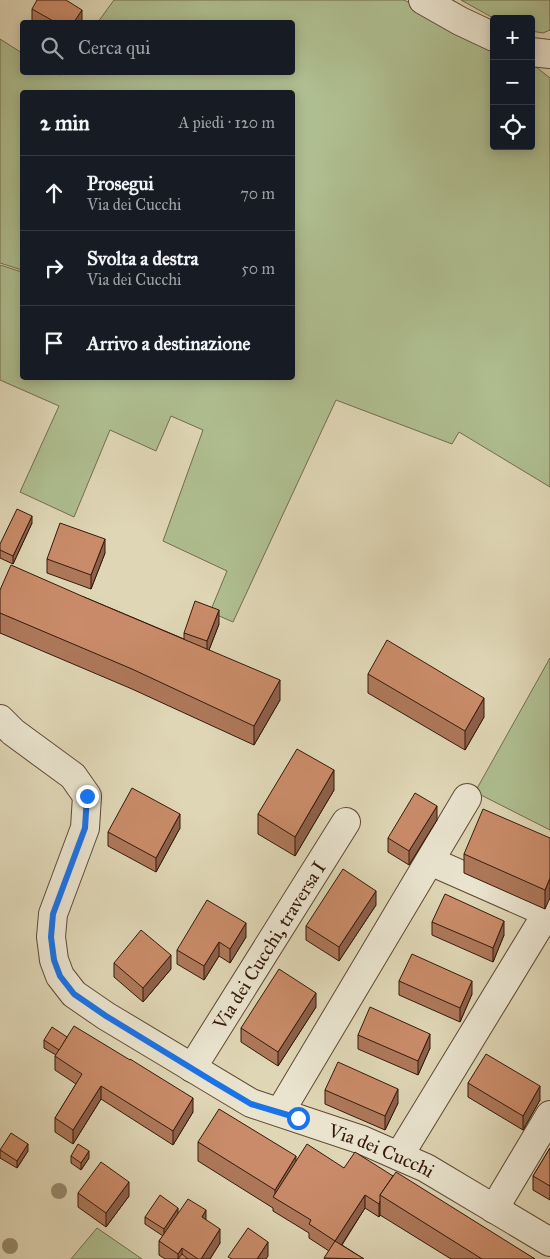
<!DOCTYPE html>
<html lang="it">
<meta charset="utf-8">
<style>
body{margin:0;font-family:"IM FELL Great Primer",serif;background:#20242c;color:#f1f3f6}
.controls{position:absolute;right:15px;top:15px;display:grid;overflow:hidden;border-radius:5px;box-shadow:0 2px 12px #0003}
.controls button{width:45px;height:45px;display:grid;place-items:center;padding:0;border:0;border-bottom:1px solid #363941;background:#171b24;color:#f1f3f6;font:25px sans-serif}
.stop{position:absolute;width:15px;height:15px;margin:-11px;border:4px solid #1a73e8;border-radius:50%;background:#fff}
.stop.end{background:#1a73e8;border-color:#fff;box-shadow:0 1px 5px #0008}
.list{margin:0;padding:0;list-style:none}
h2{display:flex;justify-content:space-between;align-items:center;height:65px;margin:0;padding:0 20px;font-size:21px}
h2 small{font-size:16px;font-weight:400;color:#9ea1a6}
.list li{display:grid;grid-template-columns:32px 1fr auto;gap:15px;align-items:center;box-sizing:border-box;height:75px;padding:0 20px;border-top:1px solid #363941}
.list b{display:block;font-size:19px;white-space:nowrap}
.list p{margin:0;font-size:16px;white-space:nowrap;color:#9ea1a6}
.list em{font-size:16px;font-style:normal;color:#9ea1a6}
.icon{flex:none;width:28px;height:28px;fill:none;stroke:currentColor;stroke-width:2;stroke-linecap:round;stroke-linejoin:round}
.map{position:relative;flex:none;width:550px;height:1259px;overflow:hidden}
.search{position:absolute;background:#171b24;box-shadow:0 2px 12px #0003;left:20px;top:20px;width:275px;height:55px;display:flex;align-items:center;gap:12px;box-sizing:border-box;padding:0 18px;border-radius:5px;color:#9ea1a6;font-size:19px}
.panel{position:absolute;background:#171b24;box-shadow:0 2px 12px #0003;left:20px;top:90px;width:275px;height:290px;border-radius:5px}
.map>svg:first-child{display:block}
.green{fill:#afbe90;stroke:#726c4d}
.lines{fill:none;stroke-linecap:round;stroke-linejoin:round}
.minor-casing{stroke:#604835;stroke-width:30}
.minor{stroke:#eae4cf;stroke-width:28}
.tree{fill:#968a6d}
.wall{fill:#ad785a;stroke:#36190a}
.shaded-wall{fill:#8d614a;stroke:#36190a}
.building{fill:#c98b69;stroke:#36190a}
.route{stroke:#1a73e8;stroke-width:6}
.labels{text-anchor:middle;stroke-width:4;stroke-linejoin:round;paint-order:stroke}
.street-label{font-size:19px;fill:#36190a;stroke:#eae4cf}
</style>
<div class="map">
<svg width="550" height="1259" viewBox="0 0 550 1259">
<rect width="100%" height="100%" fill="#dfd6b5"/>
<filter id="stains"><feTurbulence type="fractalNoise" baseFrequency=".004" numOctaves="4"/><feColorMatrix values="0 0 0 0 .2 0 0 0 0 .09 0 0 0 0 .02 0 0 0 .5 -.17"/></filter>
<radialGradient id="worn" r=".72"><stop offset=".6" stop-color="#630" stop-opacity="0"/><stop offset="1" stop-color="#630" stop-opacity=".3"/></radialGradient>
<g class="green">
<polygon points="114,0 404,0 494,44 494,146 531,146 531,63 550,78 550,487 459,432 452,444 336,400 233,622 210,612 227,571 163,541 203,430 171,416 156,451 110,430 74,517 20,492 59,406 0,380 0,265 22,272 22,378 292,378 292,92 22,92 22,270 0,263 0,39 22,53 22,72 55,73 60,75 62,72 292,72 292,22 98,22"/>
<polygon points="461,0 550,0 550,30 543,33 531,31 531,19 495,19"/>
<polygon points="550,658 550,830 475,792"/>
<polygon points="97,1228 142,1259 71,1259"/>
</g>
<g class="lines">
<defs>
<g id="minor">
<polyline points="423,0 460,21 494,37"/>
<polyline points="531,52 550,54"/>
<path id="s1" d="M0,719l13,13 60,44 14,20 -2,32 -32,86 -2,23 3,23 6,16 14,18 32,22 145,87 111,37 64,28 124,74"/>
<path id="s2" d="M192,1068l154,-246"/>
<polyline points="280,1112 467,798"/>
<polyline points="399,1156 544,918 541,910 430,861"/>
<polyline points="494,1209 550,1115"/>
</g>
</defs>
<use href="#minor" class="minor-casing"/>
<use href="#minor" class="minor"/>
</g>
<g class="tree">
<circle cx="59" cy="1191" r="8"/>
<circle cx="10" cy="1246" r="8"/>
</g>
<g class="wall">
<polygon points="32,9 82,22 32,22"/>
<polygon points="32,523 13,564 0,558 0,544"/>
<polygon points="105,553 91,589 47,573 47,559"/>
<polygon points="0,590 84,597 184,639 184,633 219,624 209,650 280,700 254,745 132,689 0,633"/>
<polygon points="368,674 484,717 465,750 368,693"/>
<polygon points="334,790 295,856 258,834 258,814"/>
<polygon points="437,820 409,865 388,852 388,838"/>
<polygon points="180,828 156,872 108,846 108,832"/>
<polygon points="550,838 545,909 464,873 464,854"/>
<polygon points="376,905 339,961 306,940 306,926"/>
<polygon points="432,922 504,935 493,962 432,935"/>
<polygon points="246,937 230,963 219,956 204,980 177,964 177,950"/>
<polygon points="114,963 171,969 143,1002 114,977"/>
<polygon points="399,981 472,994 460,1022 399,995"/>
<polygon points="316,1007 278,1066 241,1042 241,1028"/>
<polygon points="358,1035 430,1048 418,1075 358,1049"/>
<polygon points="67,1037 193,1112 173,1145 101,1099 73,1144 55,1132 55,1118 76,1084 55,1070 55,1056 56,1055 44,1048 44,1040"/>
<polygon points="468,1083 540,1100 523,1130 468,1097"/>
<polygon points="325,1090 398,1103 385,1130 325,1104"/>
<polygon points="198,1142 296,1161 344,1168 393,1176 535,1259 451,1259 380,1215 379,1217 365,1208 342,1245 364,1259 324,1259 329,1251 309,1238 309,1233 273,1211 273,1208 198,1161"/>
<polygon points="550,1148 550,1200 533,1190 533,1176"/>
<polygon points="0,1150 28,1151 17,1168 0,1158"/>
<polygon points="71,1156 89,1158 81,1170 71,1163"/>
<polygon points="78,1193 129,1196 106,1227 78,1207"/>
<polygon points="178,1213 206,1220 220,1243 210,1259 165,1259 159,1255 159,1241 163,1236 145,1224 145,1217"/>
</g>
<g class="shaded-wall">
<polygon points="82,10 82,22 74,22"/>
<polygon points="32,516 32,523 13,564 13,556"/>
<polygon points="105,539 105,553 91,589 91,575"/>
<polygon points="219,610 219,624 207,655 207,641"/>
<polygon points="280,680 280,700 254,745 254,726"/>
<polygon points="484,698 484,717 465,750 465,731"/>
<polygon points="334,770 334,790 295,856 295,837"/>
<polygon points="437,806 437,820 409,865 409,851"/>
<polygon points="180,814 180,828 156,872 156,858"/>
<polygon points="550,878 550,898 545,909 545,890"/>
<polygon points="376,891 376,905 339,961 339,947"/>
<polygon points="504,921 504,935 493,962 493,948"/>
<polygon points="246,923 246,937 230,963 230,949"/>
<polygon points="219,942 219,956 204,980 204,966"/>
<polygon points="171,955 171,969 143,1002 143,988"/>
<polygon points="472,981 472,994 460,1022 460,1008"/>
<polygon points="316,993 316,1007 278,1066 278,1052"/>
<polygon points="430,1034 430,1048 418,1075 418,1061"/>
<polygon points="101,1086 101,1099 73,1144 73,1130"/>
<polygon points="540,1086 540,1100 523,1130 523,1116"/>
<polygon points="398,1089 398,1103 385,1130 385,1116"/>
<polygon points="193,1098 193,1112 173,1145 173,1131"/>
<polygon points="28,1144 28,1151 17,1168 17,1161"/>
<polygon points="89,1151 89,1158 81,1170 81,1163"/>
<polygon points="296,1156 296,1175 275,1198 275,1190"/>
<polygon points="129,1182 129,1196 106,1227 106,1213"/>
<polygon points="365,1195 365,1208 335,1255 335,1241"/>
<polygon points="380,1201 380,1215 379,1217 379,1204"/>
<polygon points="178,1208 178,1215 164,1237 164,1229"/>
<polygon points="206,1210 206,1224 202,1217"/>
<polygon points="220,1229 220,1243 210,1259 201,1259"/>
<polygon points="268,1242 268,1256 266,1259 257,1259"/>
<polygon points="182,1248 182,1259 178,1259 178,1254"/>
</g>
<g class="building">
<polygon points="37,0 66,0 82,10 74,22 55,22 32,9"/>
<polygon points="17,509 32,516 13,556 0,550 0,544"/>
<polygon points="60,523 105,539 91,575 47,559"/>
<polygon points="11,565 84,597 280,680 254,726 132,669 0,613 0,590"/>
<polygon points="195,601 219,610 207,641 184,633"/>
<polygon points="387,640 484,698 465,731 368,674"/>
<polygon points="297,749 334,770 295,837 258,814"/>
<polygon points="132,788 180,814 156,858 108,832"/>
<polygon points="415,793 437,806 409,851 388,838"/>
<polygon points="483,809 550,838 550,878 545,890 464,854"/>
<polygon points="343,869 376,891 339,947 306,926"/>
<polygon points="445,894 504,921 493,948 432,922"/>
<polygon points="207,900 246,923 230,949 219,942 204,966 177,950"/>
<polygon points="141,930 171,955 143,988 114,963"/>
<polygon points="412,954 472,981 460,1008 399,981"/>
<polygon points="279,969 316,993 278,1052 241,1028"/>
<polygon points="370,1007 430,1034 418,1061 358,1035"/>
<polygon points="74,1026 130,1060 130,1059 193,1098 173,1131 101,1086 73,1130 55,1118 82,1074 55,1056"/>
<polygon points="52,1027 67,1037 59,1050 44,1040"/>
<polygon points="486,1054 540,1086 523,1116 468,1083"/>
<polygon points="338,1062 398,1089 385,1116 325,1090"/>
<polygon points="219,1109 296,1156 275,1190 198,1142"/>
<polygon points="11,1133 28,1144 17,1161 0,1150"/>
<polygon points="78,1144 89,1151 81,1163 71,1156"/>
<polygon points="307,1144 344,1168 355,1152 393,1176 380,1195 380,1201 379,1204 365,1195 335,1241 309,1224 311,1220 273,1197"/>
<polygon points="550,1148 550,1186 533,1176"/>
<polygon points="101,1162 129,1182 106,1213 78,1193"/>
<polygon points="396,1172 535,1259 482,1259 380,1195"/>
<polygon points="160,1195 178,1208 164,1229 145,1217"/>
<polygon points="188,1199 206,1210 202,1217 220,1229 201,1259 198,1259 182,1248 178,1254 159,1241"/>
<polygon points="248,1228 268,1242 257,1259 232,1259 228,1257"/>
<polygon points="335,1241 364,1259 324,1258"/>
<polygon points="182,1254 188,1259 178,1259"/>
</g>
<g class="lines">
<polyline class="route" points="87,796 85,828 53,914 51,937 54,960 60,976 74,994 106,1016 214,1082 251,1104 298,1118"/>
</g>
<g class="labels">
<g class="street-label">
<text dy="7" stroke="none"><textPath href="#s2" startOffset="145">Via dei Cucchi, traversa I</textPath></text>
<text dy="7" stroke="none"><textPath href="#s1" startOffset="674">Via dei Cucchi</textPath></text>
</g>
</g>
<rect width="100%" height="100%" filter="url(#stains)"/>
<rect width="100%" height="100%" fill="url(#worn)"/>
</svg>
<div class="controls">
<button>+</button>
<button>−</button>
<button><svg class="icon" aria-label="locate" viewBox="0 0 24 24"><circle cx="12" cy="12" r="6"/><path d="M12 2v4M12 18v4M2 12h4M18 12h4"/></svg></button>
</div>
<div class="stop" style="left:298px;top:1118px"></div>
<div class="stop end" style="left:87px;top:796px"></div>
<div class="search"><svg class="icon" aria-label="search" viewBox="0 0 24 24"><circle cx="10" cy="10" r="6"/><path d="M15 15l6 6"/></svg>Cerca qui</div>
<section class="panel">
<h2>2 min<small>A piedi · 120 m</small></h2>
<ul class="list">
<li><svg class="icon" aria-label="ahead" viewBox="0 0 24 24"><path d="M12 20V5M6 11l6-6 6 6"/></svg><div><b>Prosegui</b><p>Via dei Cucchi</p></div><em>70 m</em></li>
<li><svg class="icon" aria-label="right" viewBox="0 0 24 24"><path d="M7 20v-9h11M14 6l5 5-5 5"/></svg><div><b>Svolta a destra</b><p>Via dei Cucchi</p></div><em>50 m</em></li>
<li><svg class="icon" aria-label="arrive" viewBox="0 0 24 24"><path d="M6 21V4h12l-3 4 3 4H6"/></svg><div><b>Arrivo a destinazione</b></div></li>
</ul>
</section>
</div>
